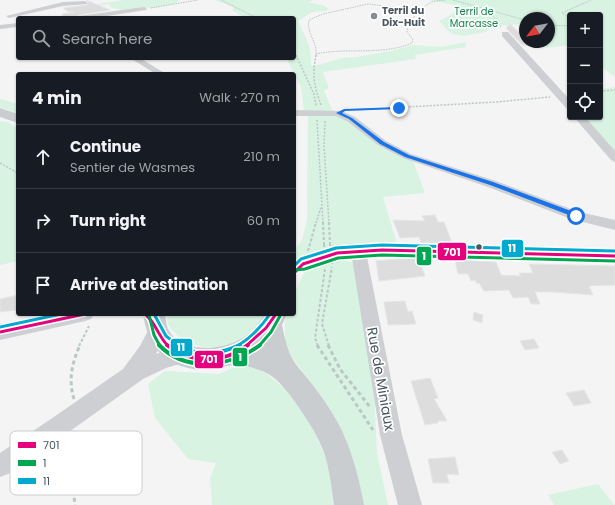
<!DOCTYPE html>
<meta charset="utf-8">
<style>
body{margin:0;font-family:Poppins,sans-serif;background:#20242c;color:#f1f3f6}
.controls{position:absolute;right:12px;top:12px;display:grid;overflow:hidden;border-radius:4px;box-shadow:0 1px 3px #0004}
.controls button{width:36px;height:36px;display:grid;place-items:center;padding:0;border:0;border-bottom:1px solid #363941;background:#171b24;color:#f1f3f6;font:20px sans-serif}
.compass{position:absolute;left:519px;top:12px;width:36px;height:36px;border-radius:50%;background:#171b24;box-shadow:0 1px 3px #0004;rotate:239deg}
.stop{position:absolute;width:12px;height:12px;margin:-9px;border:3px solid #1a73e8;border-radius:50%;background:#fff}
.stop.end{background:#1a73e8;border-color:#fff;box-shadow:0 1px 4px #0008}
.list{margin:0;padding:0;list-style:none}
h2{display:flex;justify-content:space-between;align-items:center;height:52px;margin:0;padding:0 16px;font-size:17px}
h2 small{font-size:13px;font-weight:400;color:#9ea1a6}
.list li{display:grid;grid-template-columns:26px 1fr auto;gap:12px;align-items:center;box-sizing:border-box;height:64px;padding:0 16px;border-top:1px solid #363941}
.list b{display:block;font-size:15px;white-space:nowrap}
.list p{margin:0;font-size:13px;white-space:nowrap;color:#9ea1a6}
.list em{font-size:13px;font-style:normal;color:#9ea1a6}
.icon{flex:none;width:22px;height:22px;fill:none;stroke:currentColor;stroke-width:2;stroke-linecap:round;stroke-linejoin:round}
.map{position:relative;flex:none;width:615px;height:505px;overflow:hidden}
.search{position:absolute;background:#171b24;box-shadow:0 1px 3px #0004;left:16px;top:16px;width:280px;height:44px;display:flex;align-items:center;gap:10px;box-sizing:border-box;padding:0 14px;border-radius:4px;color:#9ea1a6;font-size:15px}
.panel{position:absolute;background:#171b24;box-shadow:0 1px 3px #0004;left:16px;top:72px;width:280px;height:244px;border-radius:4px}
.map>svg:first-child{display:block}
.green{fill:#d8f3e2}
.building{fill:#ddddde;stroke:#e5e6e7}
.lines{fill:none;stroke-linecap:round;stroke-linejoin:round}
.path-far3{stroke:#bbc7c4;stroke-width:1;stroke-dasharray:1.5 1;stroke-linecap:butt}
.path-far2{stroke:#bbc7c4;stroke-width:1.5;stroke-dasharray:2 1.5;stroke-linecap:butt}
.path-far1{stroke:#bbc7c4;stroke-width:2;stroke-dasharray:3 2;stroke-linecap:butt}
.path{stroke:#bbc7c4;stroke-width:3;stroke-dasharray:4 3;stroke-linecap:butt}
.minor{fill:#cdcfd2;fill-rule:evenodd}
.major{fill:#cacdd0;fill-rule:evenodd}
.path-bridge{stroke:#bbc7c4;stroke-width:2;stroke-dasharray:3 2;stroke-linecap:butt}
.bus-1-far1-casing{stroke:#fff;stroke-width:6}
.bus-1-casing{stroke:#fff;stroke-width:7}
.bus-2-far1-casing{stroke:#fff;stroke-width:6}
.bus-2-casing{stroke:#fff;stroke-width:7}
.bus-3-far1-casing{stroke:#fff;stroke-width:6}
.bus-3-casing{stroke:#fff;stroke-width:7}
.bus-1-far1{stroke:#e5007d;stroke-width:3}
.bus-1{stroke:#e5007d;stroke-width:4}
.bus-2-far1{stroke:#00a651;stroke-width:3}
.bus-2{stroke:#00a651;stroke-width:4}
.bus-3-far1{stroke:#00a9ce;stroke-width:3}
.bus-3{stroke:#00a9ce;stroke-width:4}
.route{fill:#1a73e8}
.poi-dot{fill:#858d94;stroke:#fff;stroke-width:1.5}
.bus-dot{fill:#495661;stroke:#fff;stroke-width:1.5}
.labels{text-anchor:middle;stroke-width:3.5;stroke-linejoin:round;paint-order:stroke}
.far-poi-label{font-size:10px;font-weight:bold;fill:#495661;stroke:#fff;text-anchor:start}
.far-park-label{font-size:10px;fill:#14884c;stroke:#fff}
.near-street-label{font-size:14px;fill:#495661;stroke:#fff}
.key{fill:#fff;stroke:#c8ccd0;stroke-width:1}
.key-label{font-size:11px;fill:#495661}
.line-badge{stroke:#fff;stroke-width:1.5}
.badge-label{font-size:11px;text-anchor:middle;font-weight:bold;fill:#fff}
</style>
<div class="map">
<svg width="615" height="505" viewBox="0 0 615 505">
<rect width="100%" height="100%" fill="#f4f4f4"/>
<g class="green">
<polygon points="124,0 179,0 175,4 152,8 121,10 110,7 109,4 98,6 98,4"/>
<path d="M215,0h99l-6,2 17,4 4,3 -4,2 -13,1 -14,9c8,18 14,25 13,45l11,-2 19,-6 16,-1 38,-7 17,-5 29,2 24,-5 1,5 -51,8 1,4 -93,13 6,17 -5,1 8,20 17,5 33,25 30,18 13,35 -42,4 15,50 -48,-1 -56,15v-10l8,-11 5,-20 1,-104 -4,-5 -3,-24 -15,-29h8v-40h-48l-13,-7v-4z"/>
<polygon points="428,0 615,0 615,77 600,66 600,15 570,15 570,45 547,48 536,42 549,42 549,18 525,18 525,24 494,26 485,32 463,36 450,33 439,21 454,13 458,6"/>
<polygon points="615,87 615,153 614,152 604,152 574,117 600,117 600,89"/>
<polygon points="0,99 18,104 18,114 0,107"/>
<polygon points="0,121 7,122 18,128 18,261 0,265"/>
<path d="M344,257l11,8 19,125 3,63 11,52h-25l-18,-68 -17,-31 -36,-49 -7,-15v-22l2,-6h7c0,-24 2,-29 16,-49z"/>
<path d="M167,314h97c-12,33 -65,45 -89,19 -2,-2 -5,-4 -6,-7 -2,-3 -2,-8 -2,-12z"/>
<polygon points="245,362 267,374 285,389 310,421 326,459 338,505 212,505 210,478 216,463 188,459 155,418 148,384 165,371 219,374"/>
<polygon points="598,484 614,505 554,505 548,495"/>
</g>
<g class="building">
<polygon points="86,0 110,10 79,15 75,18 62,18 62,14 74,12 67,11 63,8 87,5 89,3"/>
<polygon points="510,24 525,38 525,42 529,42 533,46 522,45 506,28"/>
<polygon points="435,215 438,222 444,222 452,243 421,243 419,237 400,238 393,220 425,221 422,216"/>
<polygon points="408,258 416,258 418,263 420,263 425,276 379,281 376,261"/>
<polygon points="455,260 496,262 501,275 521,276 519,273 533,273 529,264 615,266 615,285 589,286 593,295 554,292 535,292 540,304 531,304 528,297 513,298 509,290 484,291 479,283 476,283 476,280 471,281 468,274 458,274"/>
<polygon points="18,295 18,310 0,312 0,299"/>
<polygon points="405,301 408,312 412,311 416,324 388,325 384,302"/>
<polygon points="474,312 483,315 482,323 473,320"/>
<polygon points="534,339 539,348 525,350 520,341"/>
<polygon points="430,378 438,398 434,399 447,421 438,421 438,423 425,425 411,381"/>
<polygon points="584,390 591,403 574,406 566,393"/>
<polygon points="562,450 569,461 560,464 552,452"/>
<polygon points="455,457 459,475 447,474 449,483 433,483 428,459"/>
</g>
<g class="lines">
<g class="path-far3">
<polyline points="221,0 257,18"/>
<polyline points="453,0 525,20"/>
<polyline points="151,8 198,0"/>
<polyline points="488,10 501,27"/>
<polyline points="570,19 562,13 591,0"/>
<polyline points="549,25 570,26"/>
<polyline points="294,52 296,56"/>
<path d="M316,54c32,-7 65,2 96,-11l1,-3 -6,-8c1,-11 14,-24 23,-29 5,-3 11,-2 16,-3"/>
<path d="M316,56c2,-13 -10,-23 -7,-36l14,-6 45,-10 52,6"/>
</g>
<g class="path-far2">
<polyline points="296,55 314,94 316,106"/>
<path d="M316,55c-4,22 -2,30 5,50"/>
<polyline points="600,91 615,90"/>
<polyline points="353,110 496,102 550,97"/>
<polyline points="317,120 323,223"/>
<polyline points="325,121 324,146 329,223"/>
<polyline points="0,163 18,173"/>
<polyline points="316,223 321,207"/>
</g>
<g class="path-far1">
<polyline points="323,222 324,244"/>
<polyline points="329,222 330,243"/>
<polyline points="308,251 316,222"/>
<polyline points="79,346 89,326"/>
<polyline points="318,346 315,338 325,269"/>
<polyline points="329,346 322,324 332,267"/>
</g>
<g class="path">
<polyline points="317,345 373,430"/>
<polyline points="328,345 340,369 370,407"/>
<path d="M74,399c-6,-19 -2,-36 6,-54"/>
<polyline points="73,435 71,470 75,505"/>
</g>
<g class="minor">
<polygon points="85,1 88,3 87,4 63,6 9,18 6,16 63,2"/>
<polygon points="144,7 147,9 146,10 94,18 76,18 79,16"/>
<polygon points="18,23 18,27 0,29 0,25"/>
<polygon points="502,32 508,32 570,100 570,109 566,108 502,36"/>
<polygon points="130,58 140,58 166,74 156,74"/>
<polygon points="294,110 342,111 355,117 386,141 411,154 496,181 579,212 615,220 615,230 571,219 488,187 403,158 378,145 347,121 336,116 294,116"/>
<polygon points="574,117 585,117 615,151 615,162 611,160"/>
<path d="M382,244l233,6v12l-233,-6 -15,1 35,178 20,70h-24l-18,-70 -28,-177c-21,1 -38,11 -58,13v-12l9,-1 34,-11z"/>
<polygon points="49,314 94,314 91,319 85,321 0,340 0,324"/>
<polygon points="157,323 163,325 166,331 156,354 183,346 190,349 192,355 190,361 166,368 143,379 66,434 8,474 0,477 0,453 51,419 123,369 140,346 151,325"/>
</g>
<g class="major">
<polygon points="0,108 18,114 18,123 0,117"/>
<path d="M143,314h22c1,5 1,11 3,15 12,24 50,22 71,11 11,-6 19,-15 26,-26h22l-5,11c3,14 6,30 16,42 12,14 23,28 33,44 18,28 27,61 33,94h-30c-3,-21 -5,-43 -14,-62 -7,-16 -17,-29 -27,-44 -9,-11 -17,-23 -31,-28 -7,-3 -18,-6 -26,-6 -11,0 -21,6 -33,5 -36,-2 -55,-21 -60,-56z"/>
</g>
<g class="path-bridge">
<polyline points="330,243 332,264"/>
<polyline points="324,244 326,265"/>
</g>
<defs>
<g id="bus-1-far1">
<polyline points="294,273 303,264 337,253 382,250 615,256"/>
<path d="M145,314c11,9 13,22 23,32"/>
<polyline points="0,332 85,314"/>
<polyline points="246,346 266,328 276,314"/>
</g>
<path id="bus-1" d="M167,345c25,19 56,19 81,0"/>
<g id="bus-2-far1">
<polyline points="295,270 305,269 338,258 382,255 615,261"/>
<polyline points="149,315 154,335 160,346"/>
<polyline points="259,346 271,332 280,316"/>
</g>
<path id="bus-2" d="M159,345c27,28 72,22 101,0"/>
<g id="bus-3-far1">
<polyline points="294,266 301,259 336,248 382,245 615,251"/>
<polyline points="154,314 166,336 179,346"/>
<polyline points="0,327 61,314"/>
<path d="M237,346c14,-8 24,-19 33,-32"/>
</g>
<path id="bus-3" d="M177,345c21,12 41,10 63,0"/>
</defs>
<use href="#bus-1-far1" class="bus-1-far1-casing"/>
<use href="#bus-1" class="bus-1-casing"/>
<use href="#bus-2-far1" class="bus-2-far1-casing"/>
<use href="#bus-2" class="bus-2-casing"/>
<use href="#bus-3-far1" class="bus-3-far1-casing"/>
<use href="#bus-3" class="bus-3-casing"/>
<use href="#bus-1-far1" class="bus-1-far1"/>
<use href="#bus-1" class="bus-1"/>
<use href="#bus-2-far1" class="bus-2-far1"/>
<use href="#bus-2" class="bus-2"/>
<use href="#bus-3-far1" class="bus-3-far1"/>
<use href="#bus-3" class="bus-3"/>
</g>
<polygon class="route" points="400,107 399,109 345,111 342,113 352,118 384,142 409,155 493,182 579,214 579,217 574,217 490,185 405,157 380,144 349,119 336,113 344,109"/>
<circle class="poi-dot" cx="374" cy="16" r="4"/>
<circle class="bus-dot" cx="479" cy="247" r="3.5"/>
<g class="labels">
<g class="far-poi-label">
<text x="382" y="14">Terril du<tspan x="382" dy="12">Dix-Huit</tspan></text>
</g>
<g class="far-park-label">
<text x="474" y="15">Terril de<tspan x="474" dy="12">Marcasse</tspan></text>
</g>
<g class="near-street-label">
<text transform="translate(381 379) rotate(80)" y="5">Rue de Miniaux</text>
</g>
</g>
<rect x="10" y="431" width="132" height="64" rx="6" class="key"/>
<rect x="18" y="442" width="18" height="6" fill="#e5007d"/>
<rect x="18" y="460" width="18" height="6" fill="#00a651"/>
<rect x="18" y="478" width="18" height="6" fill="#00a9ce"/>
<g class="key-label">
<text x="43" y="449">701</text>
<text x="43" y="467">1</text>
<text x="43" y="485">11</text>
</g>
<g class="line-badge">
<rect x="501" y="239" width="23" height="19" rx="4" fill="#00a9ce"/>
<rect x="437" y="242" width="30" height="19" rx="4" fill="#e5007d"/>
<rect x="416" y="246" width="16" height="20" rx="4" fill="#00a651"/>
<rect x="170" y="338" width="23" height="19" rx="4" fill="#00a9ce"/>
<rect x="232" y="347" width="16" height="20" rx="4" fill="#00a651"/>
<rect x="194" y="350" width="30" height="19" rx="4" fill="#e5007d"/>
</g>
<g class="badge-label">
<text x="512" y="252">11</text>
<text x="452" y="256">701</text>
<text x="424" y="260">1</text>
<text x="181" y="351">11</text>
<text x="240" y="361">1</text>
<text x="209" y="363">701</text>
</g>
</svg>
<div class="controls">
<button>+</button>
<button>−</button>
<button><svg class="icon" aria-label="locate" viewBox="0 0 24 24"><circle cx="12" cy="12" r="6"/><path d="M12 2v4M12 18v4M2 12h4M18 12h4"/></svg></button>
</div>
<svg class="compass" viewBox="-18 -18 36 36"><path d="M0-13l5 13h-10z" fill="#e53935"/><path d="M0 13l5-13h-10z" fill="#9ea1a6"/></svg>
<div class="stop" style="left:576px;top:216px"></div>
<div class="stop end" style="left:399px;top:108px"></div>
<div class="search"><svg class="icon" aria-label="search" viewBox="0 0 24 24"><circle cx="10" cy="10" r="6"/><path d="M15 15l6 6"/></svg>Search here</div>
<section class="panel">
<h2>4 min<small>Walk · 270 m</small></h2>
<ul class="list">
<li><svg class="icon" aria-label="ahead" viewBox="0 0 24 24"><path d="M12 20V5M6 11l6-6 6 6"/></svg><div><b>Continue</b><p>Sentier de Wasmes</p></div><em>210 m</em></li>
<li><svg class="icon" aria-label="right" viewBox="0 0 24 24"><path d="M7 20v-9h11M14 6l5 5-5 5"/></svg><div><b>Turn right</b></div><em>60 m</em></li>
<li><svg class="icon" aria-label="arrive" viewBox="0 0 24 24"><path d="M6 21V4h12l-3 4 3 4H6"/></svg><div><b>Arrive at destination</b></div></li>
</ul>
</section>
</div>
